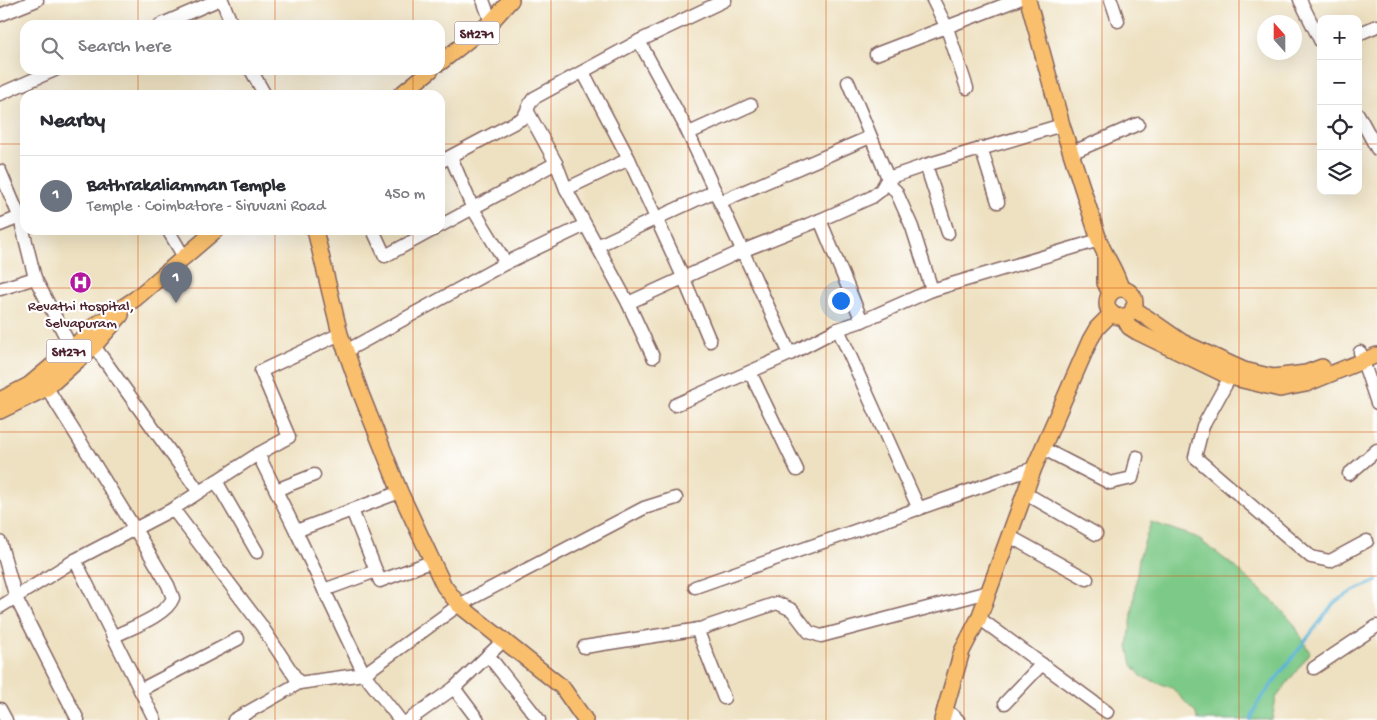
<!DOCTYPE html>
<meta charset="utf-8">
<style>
body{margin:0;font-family:"Gochi Hand",sans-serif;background:#f2f2f3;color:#2b2b33}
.controls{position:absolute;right:15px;top:15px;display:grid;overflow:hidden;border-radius:10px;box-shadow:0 5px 20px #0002}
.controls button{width:45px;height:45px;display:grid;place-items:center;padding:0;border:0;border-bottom:1px solid #e1e1e2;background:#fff;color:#2b2b33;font:25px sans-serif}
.compass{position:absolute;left:1257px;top:15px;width:45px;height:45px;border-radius:50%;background:#fff;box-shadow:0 5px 20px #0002;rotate:339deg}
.you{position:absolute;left:840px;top:300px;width:18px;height:18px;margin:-12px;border:4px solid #fff;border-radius:50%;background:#1a73e8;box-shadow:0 0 0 8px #1a73e833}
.badge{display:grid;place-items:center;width:32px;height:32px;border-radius:50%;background:#0f766e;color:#fff;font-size:16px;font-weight:700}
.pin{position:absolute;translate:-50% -41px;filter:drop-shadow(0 1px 2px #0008)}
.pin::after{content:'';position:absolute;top:26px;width:18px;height:15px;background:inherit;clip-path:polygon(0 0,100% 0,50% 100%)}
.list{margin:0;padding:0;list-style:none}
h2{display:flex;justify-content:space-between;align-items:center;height:65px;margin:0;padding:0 20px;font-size:21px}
h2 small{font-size:16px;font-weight:400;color:#7c7c81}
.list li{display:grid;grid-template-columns:32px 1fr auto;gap:15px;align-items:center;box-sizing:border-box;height:80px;padding:0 20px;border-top:1px solid #e1e1e2}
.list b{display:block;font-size:19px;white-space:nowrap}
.list p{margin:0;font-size:16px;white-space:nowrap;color:#7c7c81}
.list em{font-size:16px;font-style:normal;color:#7c7c81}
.icon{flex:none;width:28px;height:28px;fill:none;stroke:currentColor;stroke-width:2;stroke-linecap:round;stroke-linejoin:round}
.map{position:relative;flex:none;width:1377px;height:720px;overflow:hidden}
.search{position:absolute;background:#fff;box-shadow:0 5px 20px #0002;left:20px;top:20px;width:425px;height:55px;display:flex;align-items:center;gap:12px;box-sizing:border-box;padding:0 18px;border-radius:15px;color:#7c7c81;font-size:19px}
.panel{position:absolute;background:#fff;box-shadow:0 5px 20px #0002;left:20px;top:90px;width:425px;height:145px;border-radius:15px}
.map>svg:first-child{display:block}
.green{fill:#7dc987;stroke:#647459}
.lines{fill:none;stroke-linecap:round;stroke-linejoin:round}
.stream{stroke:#5ab3d8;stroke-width:3}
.minor-casing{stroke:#836360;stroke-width:15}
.major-casing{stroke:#836360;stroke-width:18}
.minor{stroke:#fff;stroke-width:12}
.major{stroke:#f9bf6d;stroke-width:15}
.grid{fill:none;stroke:#d8530f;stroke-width:1;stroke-opacity:0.55}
.labels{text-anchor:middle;stroke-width:4.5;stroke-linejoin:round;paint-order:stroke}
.shield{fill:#fff;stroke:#80626b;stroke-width:1}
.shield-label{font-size:14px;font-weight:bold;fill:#4a1f2b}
.poi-label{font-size:15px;fill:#4a1f2b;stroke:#fff}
</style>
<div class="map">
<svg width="1377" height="720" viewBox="0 0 1377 720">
<rect width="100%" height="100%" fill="#fff"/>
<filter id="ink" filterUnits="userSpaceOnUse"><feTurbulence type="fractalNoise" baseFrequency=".02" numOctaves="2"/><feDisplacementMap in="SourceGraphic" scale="10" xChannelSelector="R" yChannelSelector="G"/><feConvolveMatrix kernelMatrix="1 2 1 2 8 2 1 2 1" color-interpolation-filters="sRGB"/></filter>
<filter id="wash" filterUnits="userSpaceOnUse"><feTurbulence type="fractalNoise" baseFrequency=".0096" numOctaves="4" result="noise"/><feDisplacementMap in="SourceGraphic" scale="20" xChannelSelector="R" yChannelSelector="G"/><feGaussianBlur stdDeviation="1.12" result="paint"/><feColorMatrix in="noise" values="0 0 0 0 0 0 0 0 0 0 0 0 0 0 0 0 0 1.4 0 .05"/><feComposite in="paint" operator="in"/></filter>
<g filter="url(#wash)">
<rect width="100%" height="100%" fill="#eee1c1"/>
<polygon class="green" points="1151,522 1196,537 1235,567 1274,602 1294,624 1310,653 1276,698 1272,720 1198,720 1195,712 1172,688 1142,677 1132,665 1128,646 1139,558"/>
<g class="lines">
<polyline class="stream" points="1251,720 1257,704 1334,603 1351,592 1377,581"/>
</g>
</g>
<g filter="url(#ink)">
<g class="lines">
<defs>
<g id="minor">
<polyline points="222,0 232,25"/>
<polyline points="483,0 491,22"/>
<polyline points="933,0 947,28 967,88"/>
<polyline points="1111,0 1118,21"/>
<polyline points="1300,0 1321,42"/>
<polyline points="0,15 37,0"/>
<polyline points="160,25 218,0"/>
<polyline points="1358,34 1377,26"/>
<polyline points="639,41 684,124 790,354"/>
<polyline points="876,54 1017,0"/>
<polyline points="251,70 265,95"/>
<polyline points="583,72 629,159 684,279 710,341"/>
<polyline points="848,82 888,178"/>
<polyline points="0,94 55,70"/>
<polyline points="528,112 556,163 566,189 628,303 742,251 820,220 872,197 881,190 888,178 926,165 1062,125"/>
<polyline points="1358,114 1377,149"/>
<polyline points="689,133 751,105"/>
<polyline points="981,148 998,202"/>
<polyline points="1071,153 1138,124"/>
<polyline points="451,157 473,209 506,263"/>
<path d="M440,162l83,-44c5,-7 5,-14 11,-20l105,-57 86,-41"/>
<polyline points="926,165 948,233"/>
<polyline points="0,171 20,218 35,278 0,289"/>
<polyline points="886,182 896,191 912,227 932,290"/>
<polyline points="566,189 629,159"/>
<polyline points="720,202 870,137"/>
<polyline points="820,220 862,321"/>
<polyline points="0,225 25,215"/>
<polyline points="440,226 556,163"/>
<polyline points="168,230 184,257"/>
<polyline points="373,230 385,256 433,230"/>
<polyline points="597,246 715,191"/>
<polyline points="35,278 72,349"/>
<polyline points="628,303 653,357"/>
<polyline points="838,329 919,509"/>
<polyline points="94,346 199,492"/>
<polyline points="346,351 506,263 585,225"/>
<polyline points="1360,352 1377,403"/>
<polyline points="750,372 797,470"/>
<polyline points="1230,377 1203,426 1195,457 1311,557 1330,561 1367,541"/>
<path d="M47,388l88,141 33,56 5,13c-7,18 -43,30 -60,39"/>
<polyline points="675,405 790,354 838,329 862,321 932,290 1099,240"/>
<polyline points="1042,448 1110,483 1132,478 1137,457"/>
<polyline points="258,454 289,437 261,371 340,334"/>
<polyline points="1349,474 1377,450"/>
<polyline points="216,481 257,552"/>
<polyline points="276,490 314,475"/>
<polyline points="1025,493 1096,534"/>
<polyline points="173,509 261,625 299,683"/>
<polyline points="352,510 380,581 433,561"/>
<polyline points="296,531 364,674 400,720"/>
<polyline points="1009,536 1087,579"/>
<polyline points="0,542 16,598 78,720"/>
<polyline points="75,560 155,720"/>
<polyline points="695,587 1034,468"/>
<polyline points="324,590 376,571"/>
<polyline points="0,607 75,560 173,509 258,454 296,531 400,492"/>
<polyline points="979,618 1107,712"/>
<polyline points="697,629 724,698"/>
<polyline points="584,647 700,629 777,603 792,610 809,632 821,636 988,592"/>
<polyline points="488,655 539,720"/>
<polyline points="1314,668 1377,626"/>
<polyline points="454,688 478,720"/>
<polyline points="140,690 238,639"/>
<polyline points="1005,703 1042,664"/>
<polyline points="944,708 958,720"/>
<polyline points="0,709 6,720"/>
<polyline points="234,720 299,683 364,674 459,605 644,508 676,498"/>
<polyline points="409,720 454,688 504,640"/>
</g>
<g id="major">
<path d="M1028,0l34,125 37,115c6,17 18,31 22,49"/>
<polyline points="440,63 491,22 511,0"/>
<polyline points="400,95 431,70"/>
<polyline points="315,230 340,334 361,394 400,492 444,586 459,605 562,687 585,720"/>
<polyline points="1105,257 1105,283 1110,293"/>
<circle cx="1121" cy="303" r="14"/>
<polyline points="1133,308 1182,342 1244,370 1273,377 1306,373 1322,367"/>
<polyline points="1123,316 1129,327 1137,332 1230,377 1280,389 1306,384 1377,355"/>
<polyline points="0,400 29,385 72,349 94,326 135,299 216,230"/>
<polyline points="0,411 47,388 94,346 121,315"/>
<polyline points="942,720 962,651 979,618 1034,468 1090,340 1097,328 1112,313"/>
</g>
</defs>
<use href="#minor" class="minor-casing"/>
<use href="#major" class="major-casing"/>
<use href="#minor" class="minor"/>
<use href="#major" class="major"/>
</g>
</g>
<path class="grid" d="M138,0v25M275,0v25M413,0v25M551,0v720M688,0v720M826,0v720M964,0v720M1102,0v720M1239,0v720M138,70v25M275,70v25M413,70v25M0,144h25M440,144h881M1358,144h19M138,230v490M275,230v490M413,230v490M0,288h1377M0,432h1377M0,576h1377"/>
<defs>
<symbol id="hospital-disc" viewBox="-11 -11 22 22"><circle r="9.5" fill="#b5179e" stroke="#fff"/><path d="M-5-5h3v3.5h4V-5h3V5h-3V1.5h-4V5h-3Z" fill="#fff"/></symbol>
</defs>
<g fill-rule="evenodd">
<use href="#hospital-disc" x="68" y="270" width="25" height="25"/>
</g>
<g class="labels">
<g class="shield">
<rect x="454.5" y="21.5" width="45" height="23" rx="4"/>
<rect x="46.5" y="339.5" width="45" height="23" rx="4"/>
</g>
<g class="shield-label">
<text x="477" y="38">SH271</text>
<text x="69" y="356">SH271</text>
</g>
<g class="poi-label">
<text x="81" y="310">Revathi Hospital,<tspan x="81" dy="17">Selvapuram</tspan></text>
</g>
</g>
</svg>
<div class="controls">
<button>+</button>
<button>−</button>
<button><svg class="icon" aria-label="locate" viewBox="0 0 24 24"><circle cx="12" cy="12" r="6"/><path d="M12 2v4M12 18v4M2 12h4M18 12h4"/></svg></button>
<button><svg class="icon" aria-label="layers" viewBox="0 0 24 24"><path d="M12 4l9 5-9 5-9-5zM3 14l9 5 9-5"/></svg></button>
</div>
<svg class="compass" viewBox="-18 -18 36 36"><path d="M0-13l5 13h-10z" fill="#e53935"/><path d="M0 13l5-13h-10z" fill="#7c7c81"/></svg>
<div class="you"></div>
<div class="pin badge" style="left:176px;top:303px;background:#6b7280">1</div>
<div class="search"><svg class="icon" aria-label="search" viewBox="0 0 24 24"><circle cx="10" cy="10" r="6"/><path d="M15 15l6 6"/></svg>Search here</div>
<section class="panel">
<h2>Nearby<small></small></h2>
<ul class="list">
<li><span class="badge" style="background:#6b7280">1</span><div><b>Bathrakaliamman Temple</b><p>Temple · Coimbatore - Siruvani Road</p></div><em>450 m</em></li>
</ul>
</section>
</div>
